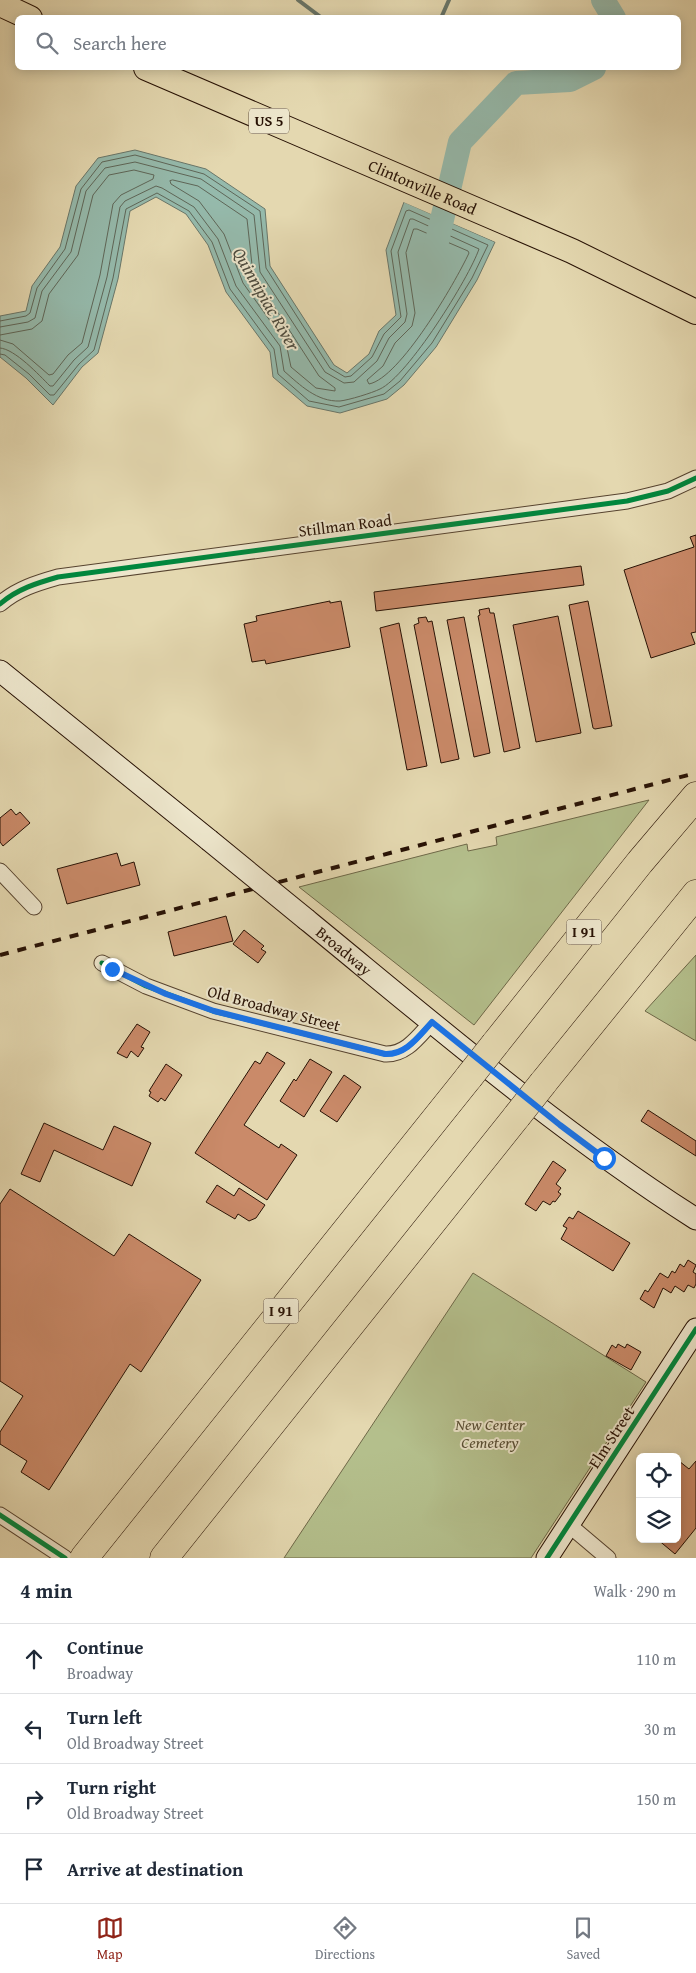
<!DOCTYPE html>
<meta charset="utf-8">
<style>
body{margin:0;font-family:"Gentium Book Plus",serif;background:#f6f6f7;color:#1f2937}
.controls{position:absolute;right:15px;bottom:15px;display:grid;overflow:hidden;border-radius:8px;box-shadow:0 2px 12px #0003}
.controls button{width:45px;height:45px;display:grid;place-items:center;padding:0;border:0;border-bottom:1px solid #e0e1e3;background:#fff;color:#1f2937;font:25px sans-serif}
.stop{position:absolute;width:15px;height:15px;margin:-11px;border:4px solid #1a73e8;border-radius:50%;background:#fff}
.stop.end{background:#1a73e8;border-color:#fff;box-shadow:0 1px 5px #0008}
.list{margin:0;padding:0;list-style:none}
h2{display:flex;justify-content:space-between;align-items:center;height:65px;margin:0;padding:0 20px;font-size:21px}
h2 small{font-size:16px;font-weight:400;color:#747a83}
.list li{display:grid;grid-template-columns:32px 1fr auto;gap:15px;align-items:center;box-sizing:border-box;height:70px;padding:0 20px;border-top:1px solid #e0e1e3}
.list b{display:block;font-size:19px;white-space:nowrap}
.list p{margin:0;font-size:16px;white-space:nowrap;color:#747a83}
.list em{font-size:16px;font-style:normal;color:#747a83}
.icon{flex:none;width:28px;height:28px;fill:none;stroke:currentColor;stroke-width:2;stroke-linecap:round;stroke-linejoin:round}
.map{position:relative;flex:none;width:696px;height:1558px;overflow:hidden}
.search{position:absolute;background:#fff;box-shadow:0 2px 12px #0003;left:15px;right:15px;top:15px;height:55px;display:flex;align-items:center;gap:12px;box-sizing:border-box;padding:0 18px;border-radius:8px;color:#747a83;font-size:19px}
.sheet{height:345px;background:#fff}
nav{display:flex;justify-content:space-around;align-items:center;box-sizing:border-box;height:70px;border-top:1px solid #e0e1e3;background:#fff;font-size:14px;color:#747a83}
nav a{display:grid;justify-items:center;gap:2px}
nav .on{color:#8f2418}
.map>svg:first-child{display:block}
.green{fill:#b4bf8c;stroke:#6e6848}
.water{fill:#95baac;stroke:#697669}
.pier{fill:#e4d8b0}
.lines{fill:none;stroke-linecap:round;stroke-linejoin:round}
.shore{stroke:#5e6658;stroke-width:1}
.stream{stroke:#697669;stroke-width:4}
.river{stroke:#95baac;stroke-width:24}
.building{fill:#ca8a69;stroke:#271104}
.street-casing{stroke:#56432f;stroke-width:17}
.secondary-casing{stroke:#271104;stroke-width:23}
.primary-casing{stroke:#271104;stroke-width:26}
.highway-casing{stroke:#271104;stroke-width:29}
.street{stroke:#ede6cc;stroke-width:15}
.secondary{stroke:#ede6cc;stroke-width:21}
.primary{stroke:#e4d8b0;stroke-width:24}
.highway{stroke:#e4d8b0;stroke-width:28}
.rail{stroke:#271104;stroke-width:4;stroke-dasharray:9 9;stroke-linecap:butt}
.secondary-bridge-casing{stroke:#271104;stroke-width:23;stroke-linecap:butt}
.highway-bridge-casing{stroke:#271104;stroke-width:29;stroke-linecap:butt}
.secondary-bridge{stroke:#ede6cc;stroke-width:21}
.highway-bridge{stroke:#e4d8b0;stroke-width:28}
.cycleway-casing{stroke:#ede6cc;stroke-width:8}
.cycleway{stroke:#00873e;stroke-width:5}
.route{stroke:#1a73e8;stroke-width:6}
.labels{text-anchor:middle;stroke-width:4;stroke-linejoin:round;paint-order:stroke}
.shield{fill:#ede6cc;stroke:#625140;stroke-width:1}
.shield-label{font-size:15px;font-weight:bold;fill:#271104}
.street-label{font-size:16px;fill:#271104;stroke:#ede6cc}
.park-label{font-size:16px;font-style:italic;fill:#584e34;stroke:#ede6cc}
.water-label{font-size:18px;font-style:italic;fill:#4e4c3f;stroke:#ede6cc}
</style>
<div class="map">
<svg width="696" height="1558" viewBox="0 0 696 1558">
<rect width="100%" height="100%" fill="#e4d8b0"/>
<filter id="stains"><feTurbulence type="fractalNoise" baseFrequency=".004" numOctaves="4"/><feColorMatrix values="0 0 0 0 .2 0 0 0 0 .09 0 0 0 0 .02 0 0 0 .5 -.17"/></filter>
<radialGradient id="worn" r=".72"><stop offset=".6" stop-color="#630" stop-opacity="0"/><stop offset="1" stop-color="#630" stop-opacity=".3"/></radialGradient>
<g class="green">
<polygon points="649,800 474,1025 299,887 467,844 468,851 497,845 496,837"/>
<polygon points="696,955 696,1041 645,1011"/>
<polygon points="473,1273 646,1382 531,1558 284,1558"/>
</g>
<polygon class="water" points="135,150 206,169 265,209 270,266 334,365 347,373 369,354 379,331 396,315 386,250 404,202 495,242 477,280 436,347 404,385 387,399 340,413 307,406 273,377 270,352 226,292 208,245 186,214 156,197 130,211 118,279 98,353 82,367 53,405 26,378 0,357 0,316 26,311 32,286 60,247 76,186 98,158"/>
<polygon class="pier" points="404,200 496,240 498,243 401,201"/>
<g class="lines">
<g class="shore">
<polygon points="173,180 198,186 247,219 253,274 319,376 335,388 335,391 316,388 291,367 286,343 243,283 224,234 199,201 171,184 170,181"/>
<path d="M414,229h3l51,22 1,2c-14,30 -69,125 -100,131l-2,-4 16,-14 12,-23 17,-17 3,-13 -9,-60z"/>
<polyline points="0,321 26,316 30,313 37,288 65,249 81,189 102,162 135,155 204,174 260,211 266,268 330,368 345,377 351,376 372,357 384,334 401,317 391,251 406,211 409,210 488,245 472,278 432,343 400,381 384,394 339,407 309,401 278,374 274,349 230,289 212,242 189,211 157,193 126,209 113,278 94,350 79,364 54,395 50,395 29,374 5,355 0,354"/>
<path d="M0,327l28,-5 7,-4 7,-27 29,-39 15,-61 19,-23 30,-6 66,17 53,36 6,57 65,100 19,11 10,-1 23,-21 12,-23 16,-16 2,-8 -9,-62 12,-33h3l66,30c-10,29 -71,127 -99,140 -8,4 -31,11 -40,12 -23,1 -40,-16 -56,-30l-4,-25 -44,-60 -18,-47 -24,-32 -32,-19 -6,-2 -31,15 -5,6 -13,70 -19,70 -14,13 -21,26h-3c-11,-11 -35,-37 -50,-38"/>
<polyline points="0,335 32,329 42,321 49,294 78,255 93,195 109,175 134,170 154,175 153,179 121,195 113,204 100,275 82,343 68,355 53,374 49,375 13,344 0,340"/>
</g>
<g class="stream">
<polyline points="298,0 322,18"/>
<polyline points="441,18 449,0"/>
</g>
<g class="river">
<polyline points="603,0 614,18"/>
<polyline points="435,250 460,142 516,83 570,80 594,68"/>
</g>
</g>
<g class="building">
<polygon points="696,535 696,632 691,633 695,644 651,658 624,570 694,547 690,537"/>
<polygon points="581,566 584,585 376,611 374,592"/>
<polygon points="330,601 330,603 341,601 350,647 266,664 265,660 252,662 244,624 257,621 256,616"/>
<polygon points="588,601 612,726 595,729 593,728 569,605"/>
<polygon points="489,608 490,613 494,613 520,748 504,752 478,616 480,615 479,610"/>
<polygon points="558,616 581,733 536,742 513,625"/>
<polygon points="426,617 428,622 432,621 459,759 441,763 414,625 419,623 418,618"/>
<polygon points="464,617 490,753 474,757 447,620"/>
<polygon points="399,623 427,766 407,770 380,628"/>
<polygon points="11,809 16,815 20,812 30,823 3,846 0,842 0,818"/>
<polygon points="117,853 121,866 134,862 140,885 67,904 57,869"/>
<polygon points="226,916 233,941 174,956 168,932"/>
<polygon points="244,930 264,946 261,949 266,952 258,963 233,944"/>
<polygon points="137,1024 150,1032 141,1047 144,1048 138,1057 131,1051 127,1058 117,1053"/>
<polygon points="267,1052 285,1063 244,1125 279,1148 281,1144 297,1155 267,1200 195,1153 255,1061 260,1064"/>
<polygon points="310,1059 332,1072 304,1117 280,1101 294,1079 296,1081"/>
<polygon points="166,1064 182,1075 165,1101 161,1098 158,1102 149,1096 151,1092 149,1091"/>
<polygon points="344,1075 361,1087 337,1122 320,1111"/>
<polygon points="648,1110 696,1141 696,1156 641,1121"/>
<polygon points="44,1123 103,1150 114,1126 151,1143 132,1186 54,1150 40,1182 21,1174"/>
<polygon points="553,1161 566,1170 556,1184 561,1188 558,1192 561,1194 555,1202 553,1201 550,1205 543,1201 536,1211 525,1204"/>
<polygon points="217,1185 234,1196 239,1188 265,1205 256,1218 249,1221 238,1214 235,1219 206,1202"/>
<polygon points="10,1189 114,1256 129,1234 201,1280 141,1372 130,1364 49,1490 21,1472 27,1461 0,1444 0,1432 23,1396 0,1381 0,1204"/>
<polygon points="578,1211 630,1243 613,1271 561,1239 567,1228 563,1226 569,1217 573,1219"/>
<polygon points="688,1260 696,1265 693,1272 696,1274 696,1284 694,1288 688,1285 684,1292 675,1286 671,1293 663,1288 654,1308 640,1299 645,1290 648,1292 660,1273 668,1278 672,1271 675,1273 680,1264 684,1267"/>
<polygon points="618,1344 625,1348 627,1344 641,1352 631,1370 606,1356 612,1345 616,1348"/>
<polygon points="679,1461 689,1469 696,1461 696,1528 675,1554 657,1539 677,1539 677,1462"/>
</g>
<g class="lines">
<defs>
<g id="street">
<path d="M0,604c17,-15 37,-21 58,-27l569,-76 41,-10 28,-13"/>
<polyline points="0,871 34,907"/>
<path d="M102,963l44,23 67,25 172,43c21,1 33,-17 47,-32"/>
<polyline points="0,1515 65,1558"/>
<polyline points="569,1525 608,1558"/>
</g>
<g id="secondary">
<polyline points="0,671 209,840"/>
<path id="s1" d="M307,920c127,104 251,211 389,299"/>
<polyline points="547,1558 696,1329"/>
</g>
<g id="primary">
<polyline points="0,4 30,18"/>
<path id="s2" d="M146,68l426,183 124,61"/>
</g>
<g id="highway">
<polyline points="495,1044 640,862 696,796"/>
<polyline points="543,1083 696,894"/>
<polyline points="84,1558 469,1077"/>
<polyline points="164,1558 517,1116"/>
</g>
</defs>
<use href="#street" class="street-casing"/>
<use href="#secondary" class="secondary-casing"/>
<use href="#primary" class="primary-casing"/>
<use href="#highway" class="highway-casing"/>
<use href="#street" class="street"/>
<use href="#secondary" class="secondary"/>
<use href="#primary" class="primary"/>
<use href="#highway" class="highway"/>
<polyline class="rail" points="0,955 696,773"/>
<defs>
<polyline id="secondary-bridge" points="209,840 307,920"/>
<g id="highway-bridge">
<polyline points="469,1077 495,1044"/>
<polyline points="517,1116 543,1083"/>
</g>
</defs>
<use href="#secondary-bridge" class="secondary-bridge-casing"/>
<use href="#highway-bridge" class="highway-bridge-casing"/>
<use href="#secondary-bridge" class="secondary-bridge"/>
<use href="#highway-bridge" class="highway-bridge"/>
<defs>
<g id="cycleway">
<path d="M0,604c17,-15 37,-21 58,-27l569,-76 41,-10 28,-13"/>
<path d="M102,963l44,23 67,25 172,43c21,1 33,-17 47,-32"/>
<polyline points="0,1515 65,1558"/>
<polyline points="547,1558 696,1329"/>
</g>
</defs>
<use href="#cycleway" class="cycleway-casing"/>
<use href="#cycleway" class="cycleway"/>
</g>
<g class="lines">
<path class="route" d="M112,969l54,25 48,17 171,43c21,1 33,-17 47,-32l128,103 44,33"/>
</g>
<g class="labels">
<g class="shield">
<rect x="249" y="108.5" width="40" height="25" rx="4"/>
<rect x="566.5" y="919.5" width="35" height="25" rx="4"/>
<rect x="263.5" y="1298.5" width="35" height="25" rx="4"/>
</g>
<g class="shield-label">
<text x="269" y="126">US 5</text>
<text x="584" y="937">I 91</text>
<text x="281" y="1316">I 91</text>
</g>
<g class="street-label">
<text dy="6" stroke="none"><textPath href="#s2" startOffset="301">Clintonville Road</textPath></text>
<text transform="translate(345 525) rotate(-7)" y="6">Stillman Road</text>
<text dy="6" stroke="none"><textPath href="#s1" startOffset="48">Broadway</textPath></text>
<text transform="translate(274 1008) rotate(15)" y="6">Old Broadway Street</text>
<text transform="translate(611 1437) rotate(-57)" y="6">Elm Street</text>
</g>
<g class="park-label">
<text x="490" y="1430">New Center<tspan x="490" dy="18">Cemetery</tspan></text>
</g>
<g class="water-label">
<text transform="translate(266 299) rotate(60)" y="6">Quinnipiac River</text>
</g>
</g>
<rect width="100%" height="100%" filter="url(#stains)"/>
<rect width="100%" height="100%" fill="url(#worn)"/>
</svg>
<div class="controls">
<button><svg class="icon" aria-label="locate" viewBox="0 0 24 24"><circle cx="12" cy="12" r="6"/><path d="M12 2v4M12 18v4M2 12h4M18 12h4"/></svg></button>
<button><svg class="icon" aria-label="layers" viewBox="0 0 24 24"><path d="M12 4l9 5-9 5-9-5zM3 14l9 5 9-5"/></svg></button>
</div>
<div class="stop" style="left:604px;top:1158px"></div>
<div class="stop end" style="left:112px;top:969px"></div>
<div class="search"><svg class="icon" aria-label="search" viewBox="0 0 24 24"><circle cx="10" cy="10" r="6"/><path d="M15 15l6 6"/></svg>Search here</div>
</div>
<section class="sheet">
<h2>4 min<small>Walk · 290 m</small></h2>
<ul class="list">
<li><svg class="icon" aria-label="ahead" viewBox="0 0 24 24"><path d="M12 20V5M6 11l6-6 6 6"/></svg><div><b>Continue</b><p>Broadway</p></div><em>110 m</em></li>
<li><svg class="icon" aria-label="left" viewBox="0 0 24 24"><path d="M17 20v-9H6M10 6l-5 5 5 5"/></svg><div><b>Turn left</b><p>Old Broadway Street</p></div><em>30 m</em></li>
<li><svg class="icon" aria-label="right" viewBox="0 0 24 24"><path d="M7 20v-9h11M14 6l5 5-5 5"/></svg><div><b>Turn right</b><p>Old Broadway Street</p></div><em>150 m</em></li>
<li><svg class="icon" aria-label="arrive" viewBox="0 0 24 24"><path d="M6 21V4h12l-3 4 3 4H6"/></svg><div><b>Arrive at destination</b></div></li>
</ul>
</section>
<nav>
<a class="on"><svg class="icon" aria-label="map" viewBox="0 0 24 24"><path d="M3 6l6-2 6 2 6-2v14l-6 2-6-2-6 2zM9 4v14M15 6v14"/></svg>Map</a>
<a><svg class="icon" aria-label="directions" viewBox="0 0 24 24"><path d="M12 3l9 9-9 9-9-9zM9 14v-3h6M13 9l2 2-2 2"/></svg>Directions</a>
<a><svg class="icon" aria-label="saved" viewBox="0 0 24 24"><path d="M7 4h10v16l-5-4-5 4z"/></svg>Saved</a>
</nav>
